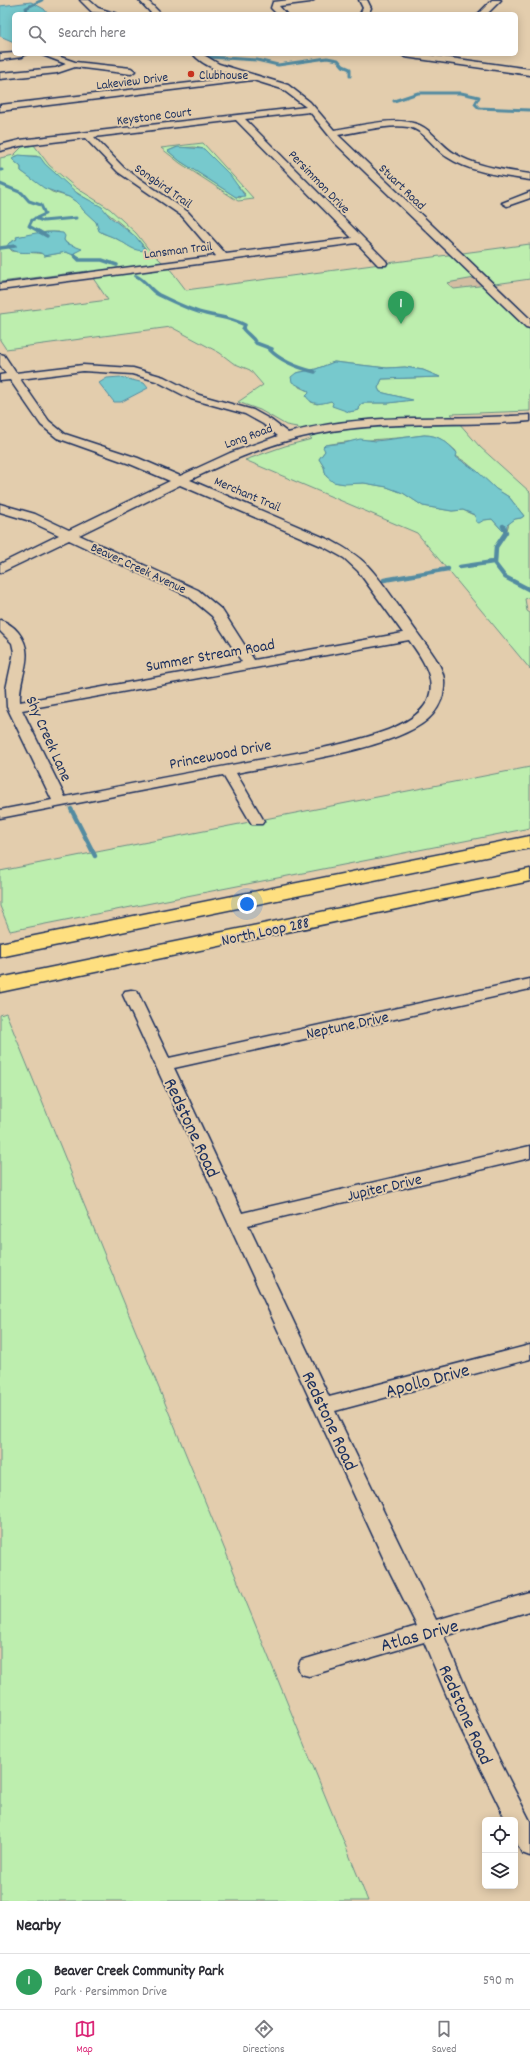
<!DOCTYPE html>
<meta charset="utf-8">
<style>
body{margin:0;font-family:Dekko,sans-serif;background:#f7f7f7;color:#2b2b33}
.controls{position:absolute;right:12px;bottom:12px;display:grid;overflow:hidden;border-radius:6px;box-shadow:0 2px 10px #0003}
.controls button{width:36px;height:36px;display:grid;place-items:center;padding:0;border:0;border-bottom:1px solid #e1e1e2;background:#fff;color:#2b2b33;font:20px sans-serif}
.you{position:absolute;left:247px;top:904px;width:14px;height:14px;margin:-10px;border:3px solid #fff;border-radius:50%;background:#1a73e8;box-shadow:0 0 0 6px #1a73e833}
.badge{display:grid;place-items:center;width:26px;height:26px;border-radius:50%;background:#db2777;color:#fff;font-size:13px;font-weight:700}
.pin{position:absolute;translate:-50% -33px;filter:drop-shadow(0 1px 2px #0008)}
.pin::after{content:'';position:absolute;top:21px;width:14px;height:12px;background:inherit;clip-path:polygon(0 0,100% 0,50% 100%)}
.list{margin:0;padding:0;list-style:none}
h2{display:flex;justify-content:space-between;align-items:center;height:52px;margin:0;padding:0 16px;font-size:17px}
h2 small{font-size:13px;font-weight:400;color:#7c7c81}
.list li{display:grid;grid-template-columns:26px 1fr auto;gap:12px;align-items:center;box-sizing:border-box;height:56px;padding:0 16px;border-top:1px solid #e1e1e2}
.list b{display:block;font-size:15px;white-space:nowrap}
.list p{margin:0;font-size:13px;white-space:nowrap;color:#7c7c81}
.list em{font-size:13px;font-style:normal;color:#7c7c81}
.icon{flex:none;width:22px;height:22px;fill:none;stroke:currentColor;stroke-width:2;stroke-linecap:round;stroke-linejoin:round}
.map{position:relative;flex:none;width:530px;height:1901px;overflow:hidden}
.search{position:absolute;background:#fff;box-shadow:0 2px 10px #0003;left:12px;right:12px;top:12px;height:44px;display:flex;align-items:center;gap:10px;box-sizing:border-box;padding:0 14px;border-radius:6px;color:#7c7c81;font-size:15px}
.sheet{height:108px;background:#fff}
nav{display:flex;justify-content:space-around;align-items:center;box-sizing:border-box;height:56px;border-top:1px solid #e1e1e2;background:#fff;font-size:11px;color:#7c7c81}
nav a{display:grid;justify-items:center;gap:2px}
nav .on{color:#db2777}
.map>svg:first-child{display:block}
.built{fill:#d3bea2}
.green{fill:#bdeeae;stroke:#6c8e86;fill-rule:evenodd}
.water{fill:#77c9cd;stroke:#528ba1}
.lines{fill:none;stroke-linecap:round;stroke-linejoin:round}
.stream-far2{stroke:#528ba1;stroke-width:3}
.stream-far1{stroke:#528ba1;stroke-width:3.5}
.stream{stroke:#528ba1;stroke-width:4.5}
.street-casing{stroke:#1b2f5e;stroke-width:3}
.highway-casing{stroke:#1b2f5e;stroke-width:3}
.street{fill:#e3cdad;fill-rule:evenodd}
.highway{fill:#fedf80;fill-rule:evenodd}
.poi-dot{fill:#c8321e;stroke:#e3cdad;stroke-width:1.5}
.labels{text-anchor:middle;stroke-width:4;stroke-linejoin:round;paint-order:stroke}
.far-poi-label{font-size:13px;fill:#1b2f5e;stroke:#e3cdad;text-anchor:start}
.far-street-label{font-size:13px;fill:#1b2f5e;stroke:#e3cdad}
.street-label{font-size:16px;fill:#1b2f5e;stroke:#e3cdad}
.near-street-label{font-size:19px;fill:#1b2f5e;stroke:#e3cdad}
</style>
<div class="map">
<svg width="530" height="1901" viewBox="0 0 530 1901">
<rect width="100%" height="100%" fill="#e3cdad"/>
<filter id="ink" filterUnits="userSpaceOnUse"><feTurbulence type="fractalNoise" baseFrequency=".025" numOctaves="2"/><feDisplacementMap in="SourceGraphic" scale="8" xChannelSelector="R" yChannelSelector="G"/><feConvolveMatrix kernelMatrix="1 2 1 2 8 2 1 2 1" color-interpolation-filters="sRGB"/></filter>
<g filter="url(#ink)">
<polygon class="built" points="480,277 487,285 454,289 447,282"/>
<g class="green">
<path d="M203,143l51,56 -16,2 -58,-38 -19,-15zM194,147l10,2 41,45 -5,4 -4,-1 -56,-36 -12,-10 7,-3z"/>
<path d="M34,145l15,20 26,22 35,22 26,24 14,18 20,18 16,21 344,-46v35l-42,6 42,40v86l-79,3 29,33 50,45v105l-5,2 2,12 3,2v56l-113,-136 -172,-73 40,-14 27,-7 -15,-12 -11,-2 -26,-15 -22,-8 25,-17 -13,-15 -17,-7 -13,-10 -49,-26 -165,22 -6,-9v-26l108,-14 -20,-29 -88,11v-124l14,-3 8,-8zM16,156h21c13,13 26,29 42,38 21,13 52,35 67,55 -14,3 -18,-5 -29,-10 -5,-3 -10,-4 -15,-6l-6,-11 -21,-21 -6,-4 -17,-5 -31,-21v-4l-8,-7zM47,232h12l7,11 14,6 -6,4 3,2 -2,2 1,-1 -10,-4 -22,4v-2c-10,-2 -21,-1 -32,-3l-4,-5 1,-3 8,-4v-2zM480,277l7,8 -33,4 -7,-6zM334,362l53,6 18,-1 18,3 17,7 -58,2 -4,9 2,4 31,8 -22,3h-26l-3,2 -1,5 -10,2 -18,-11 -14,3 -6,-2 -1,-10 -11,-5 -3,-14 20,-4zM424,435c14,0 22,7 32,16v5l11,7 29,26 13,8 15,19 -3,2 -6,1 -6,4 -2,7 -6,-1 -9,-10 -8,1 -21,-10 -11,1 -29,-5 -20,-13 -16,-6 -23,-4h-26l-12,-7 -2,-9 -5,-8 6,-8v-6c33,-6 65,-5 99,-10z"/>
<polygon points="530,767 530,828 10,931 0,906 0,871"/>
<polygon points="6,1013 368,1901 0,1901 0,1015"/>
</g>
<g class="water">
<polygon points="31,2 44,9 48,14 14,14 14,42 0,36 0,6"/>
<polygon points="178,147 204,149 230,175 245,196 236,197 180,161 168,151"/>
<path d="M19,155l21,2 5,7 33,30 24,13 8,10 26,20 10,13c-12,3 -19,-6 -29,-11 -6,-3 -13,-5 -18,-8l-3,-9 -13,-12 -5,-7 -9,-6 -25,-9 -23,-17v-4l-9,-8z"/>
<path d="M53,232l10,1 2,3 -1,4 2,3 16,6 -8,4 6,4 -5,1 1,-2 -10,-4 -22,4c-4,-9 -25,3 -37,-10l2,-3 8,-4 -1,-2 20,-4z"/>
<path d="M334,362l53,6 18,-1 18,3 17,7 -58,2 -4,9 2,4 33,8 -24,3h-26l-3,2 -1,5 -10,2 -17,-6 1,-3 -2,-2c-10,3 -19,5 -25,-5l3,-3 -1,-2 -16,-9 -1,-5 5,-4 20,-4z"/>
<polygon points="120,377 144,383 148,388 121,402 114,402 99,383 107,378"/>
<path d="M424,435c15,0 23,7 33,18l-1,4 21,14 19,18 13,8 15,19 -3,2 -6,1 -8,6 -1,7 -3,-1 -11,-12 -8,1 -5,3 -3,-1 -1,-7 -12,-5 -11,1 -29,-5 -20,-13 -16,-6 -23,-4 -19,1 -12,-2 -7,-6 -2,-9 -5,-8 6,-8 -2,-4 2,-2 20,-2 15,-4 16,2z"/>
</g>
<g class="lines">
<g class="stream-far2">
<polyline points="28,14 26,8 42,0"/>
<polyline points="209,57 257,60 278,65 327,58 338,60 343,66 350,69 350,76"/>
<polyline points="394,101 418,93 461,93 479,97 475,104 479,108 530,110"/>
<polyline points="0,170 2,170"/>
<polyline points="0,184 22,193 29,201 41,205 45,214 32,220 29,226 40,232"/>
<polyline points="35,218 43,221 76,218"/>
</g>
<g class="stream-far1">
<polyline points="38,231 47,236"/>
<polyline points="0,248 15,246"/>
<polyline points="74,255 79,260 102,260 117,265"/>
<path d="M136,276c10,4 13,14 23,19 15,7 32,16 47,19 17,4 22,3 39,11l-2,4c5,6 9,7 13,14l16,6 -2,1c12,12 29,18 45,22"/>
</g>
<g class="stream">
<polyline points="503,526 506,532 496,547 495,564 505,577 530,590"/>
<polyline points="460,567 493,562"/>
<polyline points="384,580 448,569"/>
<polyline points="71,809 95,856"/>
</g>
<defs>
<g id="street">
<polygon points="80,0 89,0 98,8 117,14 92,12"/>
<polygon points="139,0 147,0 161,14 152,14"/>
<polygon points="290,0 314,0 310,2 279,6 286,14 277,14 271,8 273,2"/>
<polygon points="359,0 367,0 371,8 368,14 360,14 363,8"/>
<polygon points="492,0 501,0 487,14 478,14"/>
<polygon points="14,53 26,54 22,57 0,60 0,54"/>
<polygon points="40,54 52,54 75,62 131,68 135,71 131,74 75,67 57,73 0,79 0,73 56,68 66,64"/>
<path d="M193,54h9l17,10 69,21 22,17 24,28c23,-3 57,-13 79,-7 18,4 26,21 41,30 22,14 51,17 76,21v6c-27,-4 -59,-7 -83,-23 -13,-8 -22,-27 -39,-30 -22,-3 -48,5 -70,8l192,184v9l-4,-1 -191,-184 -25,-31 -65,7 141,142 1,2 -1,2h-8l-21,-22 -357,47v-6l216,-28 -34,-40 -64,-44 -33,-34 -65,8 -20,5v-6l20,-5 286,-33 -24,-18 -29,-9 -253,31v-6l241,-28c-17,-5 -36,-9 -48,-23zM236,120l116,118 -126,16 -38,-42 -64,-44 -30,-31z"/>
<polygon points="401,54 422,54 530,69 530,75 405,57"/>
<polygon points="530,192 530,198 507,206 502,203"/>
<path d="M0,354l4,1 12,18 67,-8 50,3 31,9 35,18 54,15 18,10 17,13c78,-22 162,-12 242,-18v6c-69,6 -141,-1 -209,12 -46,8 -90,27 -131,47l142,61c13,7 25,14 35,24 18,19 33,44 49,66 9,13 27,33 28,49 1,13 -3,24 -11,34 -29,35 -151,50 -197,59l28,48 -2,3h-10l-2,-3 -27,-46 -223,43v-8l52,-10 -45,-93 -1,-18 8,-37 -2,-9 -12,-12v-11c7,2 14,7 18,12 19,24 0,43 2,70l222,-40 -30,-46 -24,-20 -119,-56 -69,33v-9l59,-29 -32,-15 -27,-8v-8l35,10 34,16 101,-49 -40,-17 -73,-26 -16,-13 -31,-45 -10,1v-6l6,-1 -6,-9zM83,371l49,3 24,7 35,18 54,15 18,10 15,12 -48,17 -50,23 -42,-18 -73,-24 -16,-13 -29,-42zM180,485l144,62 20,11 14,13 45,62 -149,27 -32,-50 -24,-20 -119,-55zM409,640c11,15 27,37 20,57 -5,17 -26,27 -41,33 -40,15 -83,21 -124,29 -66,12 -133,25 -199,38l-43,-87z"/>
<polygon points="530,979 530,989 174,1068 242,1213 530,1146 530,1158 248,1225 329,1397 530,1345 530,1359 335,1411 436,1620 530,1593 530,1611 444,1636 481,1724 530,1821 530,1856 522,1853 515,1839 515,1820 506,1820 460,1727 424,1642 309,1676 301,1674 298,1667 301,1660 309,1658 417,1626 387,1566 123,995 125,991 131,990 137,991 169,1058"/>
</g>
<g id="highway">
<polygon points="530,836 530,848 0,957 0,943"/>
<polygon points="530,869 530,881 0,992 0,978"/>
</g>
</defs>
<use href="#street" class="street-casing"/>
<use href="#highway" class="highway-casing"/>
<use href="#street" class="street"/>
<use href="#highway" class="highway"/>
</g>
</g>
<circle class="poi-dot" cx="191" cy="74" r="4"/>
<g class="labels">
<g class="far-poi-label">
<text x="199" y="79">Clubhouse</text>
</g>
<g class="far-street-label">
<text transform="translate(132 80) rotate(-7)" y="5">Lakeview Drive</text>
<text transform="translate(154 115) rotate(-7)" y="5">Keystone Court</text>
<text transform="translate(320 181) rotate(46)" y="5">Persimmon Drive</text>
<text transform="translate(164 185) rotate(35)" y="5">Songbird Trail</text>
<text transform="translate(403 186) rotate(44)" y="5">Stuart Road</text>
<text transform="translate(178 249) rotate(-7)" y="5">Lansman Trail</text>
<text transform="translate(248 435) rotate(-20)" y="5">Long Road</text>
<text transform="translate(248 493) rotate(23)" y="5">Merchant Trail</text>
<text transform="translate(139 567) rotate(25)" y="5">Beaver Creek Avenue</text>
</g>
<g class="street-label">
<text transform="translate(210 654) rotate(-10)" y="6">Summer Stream Road</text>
<text transform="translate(50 738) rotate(66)" y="6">Shy Creek Lane</text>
<text transform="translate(220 753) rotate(-11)" y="6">Princewood Drive</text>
<text transform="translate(265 930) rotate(-12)" y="6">North Loop 288</text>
<text transform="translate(347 1024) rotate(-12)" y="6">Neptune Drive</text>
<text transform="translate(384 1186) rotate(-13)" y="6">Jupiter Drive</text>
</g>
<g class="near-street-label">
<text transform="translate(193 1127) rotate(65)" y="7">Redstone Road</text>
<text transform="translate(427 1379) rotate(-15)" y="7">Apollo Drive</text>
<text transform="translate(331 1420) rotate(65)" y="7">Redstone Road</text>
<text transform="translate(419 1634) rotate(-15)" y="7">Atlas Drive</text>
<text transform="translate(467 1714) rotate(66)" y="7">Redstone Road</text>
</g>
</g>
</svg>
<div class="controls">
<button><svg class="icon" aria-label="locate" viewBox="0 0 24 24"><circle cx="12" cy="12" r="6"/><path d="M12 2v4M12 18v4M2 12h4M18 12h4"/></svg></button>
<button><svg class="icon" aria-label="layers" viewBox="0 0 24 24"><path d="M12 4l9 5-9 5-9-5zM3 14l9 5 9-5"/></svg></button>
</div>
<div class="you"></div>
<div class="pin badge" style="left:401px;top:324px;background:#2e9e5b">1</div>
<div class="search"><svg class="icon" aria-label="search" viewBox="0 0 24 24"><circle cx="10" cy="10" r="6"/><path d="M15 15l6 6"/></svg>Search here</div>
</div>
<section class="sheet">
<h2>Nearby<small></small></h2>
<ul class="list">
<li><span class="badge" style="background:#2e9e5b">1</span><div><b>Beaver Creek Community Park</b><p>Park · Persimmon Drive</p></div><em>590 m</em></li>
</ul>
</section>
<nav>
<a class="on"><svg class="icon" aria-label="map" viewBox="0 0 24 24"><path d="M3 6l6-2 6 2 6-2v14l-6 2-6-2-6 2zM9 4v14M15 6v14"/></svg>Map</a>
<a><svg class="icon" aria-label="directions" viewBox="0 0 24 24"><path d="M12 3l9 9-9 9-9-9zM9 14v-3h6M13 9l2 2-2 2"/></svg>Directions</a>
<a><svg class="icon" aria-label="saved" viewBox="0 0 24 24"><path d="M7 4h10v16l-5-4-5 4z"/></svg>Saved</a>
</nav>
